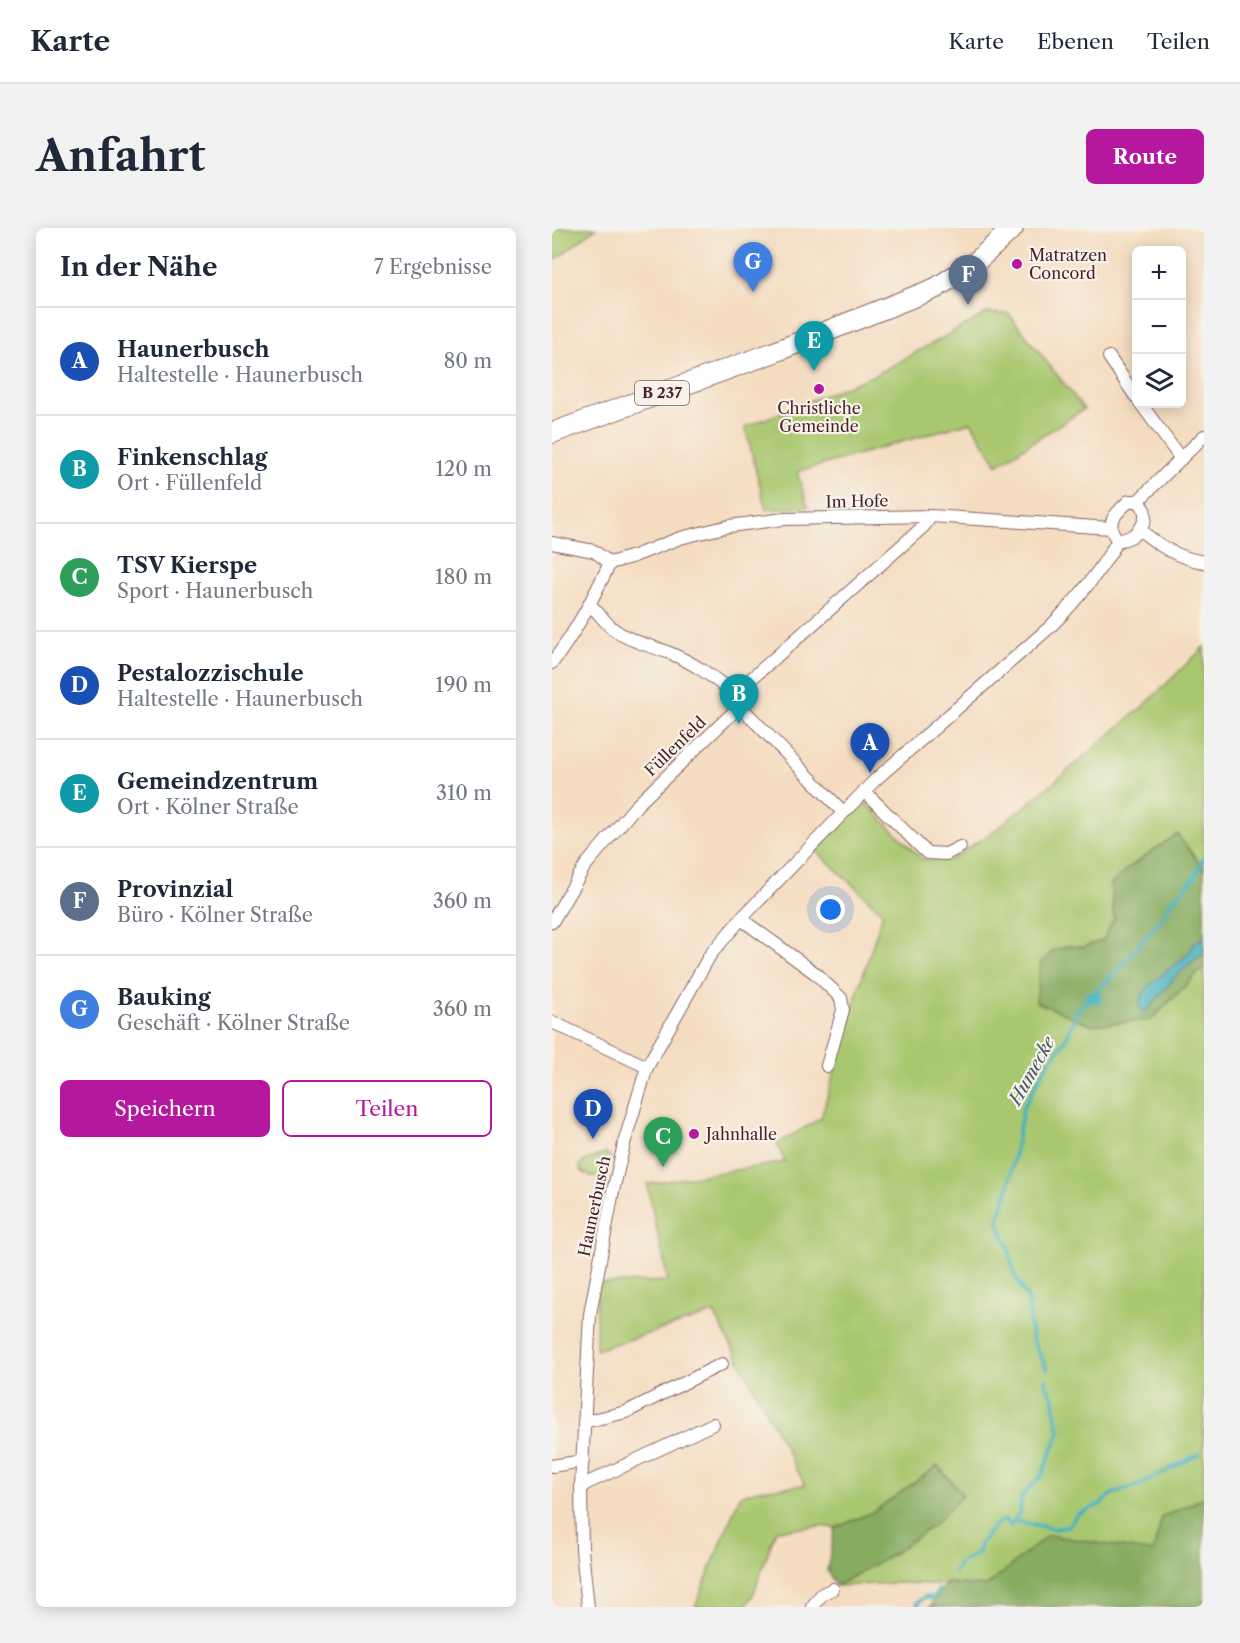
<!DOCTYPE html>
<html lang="de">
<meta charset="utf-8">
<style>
body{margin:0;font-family:"Libre Caslon Text",serif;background:#f2f2f3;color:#1f2937}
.controls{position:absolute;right:18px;top:18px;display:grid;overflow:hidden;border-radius:9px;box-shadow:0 3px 15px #0003}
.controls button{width:54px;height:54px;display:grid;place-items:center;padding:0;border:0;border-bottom:2px solid #e0e1e3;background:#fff;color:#1f2937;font:30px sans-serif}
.you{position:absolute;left:279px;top:682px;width:21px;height:21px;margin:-15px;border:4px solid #fff;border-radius:50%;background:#1a73e8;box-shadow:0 0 0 9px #1a73e833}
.badge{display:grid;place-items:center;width:39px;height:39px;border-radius:50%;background:#b5179e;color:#fff;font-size:20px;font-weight:700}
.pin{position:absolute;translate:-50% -50px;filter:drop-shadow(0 2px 3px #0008)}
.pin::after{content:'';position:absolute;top:32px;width:21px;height:18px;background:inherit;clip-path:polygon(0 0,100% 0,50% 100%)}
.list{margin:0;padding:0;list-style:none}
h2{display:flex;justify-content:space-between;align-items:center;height:78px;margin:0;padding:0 24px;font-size:26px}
h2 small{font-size:20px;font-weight:400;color:#747a83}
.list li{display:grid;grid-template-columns:39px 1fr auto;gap:18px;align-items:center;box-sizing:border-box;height:108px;padding:0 24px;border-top:2px solid #e0e1e3}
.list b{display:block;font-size:22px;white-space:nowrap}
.list p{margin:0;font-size:20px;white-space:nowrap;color:#747a83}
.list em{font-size:20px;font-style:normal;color:#747a83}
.actions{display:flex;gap:12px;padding:18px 24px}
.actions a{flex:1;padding:14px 0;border:2px solid #b5179e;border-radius:9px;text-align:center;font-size:21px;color:#b5179e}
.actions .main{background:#b5179e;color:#fff}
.icon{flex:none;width:33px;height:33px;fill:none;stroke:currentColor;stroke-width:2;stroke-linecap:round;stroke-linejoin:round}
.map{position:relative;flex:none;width:652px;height:1379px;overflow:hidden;border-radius:9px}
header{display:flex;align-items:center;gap:36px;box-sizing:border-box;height:84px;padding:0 30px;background:#fff;border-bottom:2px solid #e0e1e3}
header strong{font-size:28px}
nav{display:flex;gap:33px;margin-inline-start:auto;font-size:21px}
.intro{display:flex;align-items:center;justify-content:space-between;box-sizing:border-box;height:144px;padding:0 36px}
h1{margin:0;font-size:42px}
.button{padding:15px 27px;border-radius:9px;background:#b5179e;color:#fff;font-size:21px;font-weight:700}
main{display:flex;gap:36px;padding:0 36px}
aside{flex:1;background:#fff;border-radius:9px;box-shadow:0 3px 15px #0003}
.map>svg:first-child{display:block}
.green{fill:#a8c76e;stroke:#79734c;stroke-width:1.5}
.forest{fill:#86ac61;stroke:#686646;stroke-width:1.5}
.water{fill:#41b0bd;stroke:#466874;stroke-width:1.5}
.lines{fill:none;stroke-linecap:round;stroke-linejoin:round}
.stream{stroke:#41b0bd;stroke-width:4}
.canal{stroke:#41b0bd;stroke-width:12}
.street-casing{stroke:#86615f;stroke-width:14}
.primary-casing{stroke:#86615f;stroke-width:22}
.street{stroke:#fff;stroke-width:12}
.primary{stroke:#fff;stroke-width:20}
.poi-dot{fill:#b5179e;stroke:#f7f3e8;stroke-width:2}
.labels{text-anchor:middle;stroke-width:4.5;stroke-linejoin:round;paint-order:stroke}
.shield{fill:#f7f3e8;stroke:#7e5f64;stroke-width:1.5}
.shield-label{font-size:15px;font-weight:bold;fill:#4a1f2b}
.poi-label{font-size:16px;fill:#4a1f2b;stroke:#f7f3e8;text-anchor:start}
.street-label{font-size:16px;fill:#4a1f2b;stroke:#f7f3e8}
.water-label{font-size:18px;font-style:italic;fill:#465965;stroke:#f7f3e8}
</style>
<header>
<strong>Karte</strong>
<nav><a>Karte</a><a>Ebenen</a><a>Teilen</a></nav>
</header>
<div class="intro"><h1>Anfahrt</h1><a class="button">Route</a></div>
<main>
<aside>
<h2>In der Nähe<small>7 Ergebnisse</small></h2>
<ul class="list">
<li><span class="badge" style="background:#1a4fb4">A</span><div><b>Haunerbusch</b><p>Haltestelle · Haunerbusch</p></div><em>80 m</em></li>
<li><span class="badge" style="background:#0f9aa8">B</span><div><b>Finkenschlag</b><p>Ort · Füllenfeld</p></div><em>120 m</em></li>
<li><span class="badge" style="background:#2e9e5b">C</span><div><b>TSV Kierspe</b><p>Sport · Haunerbusch</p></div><em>180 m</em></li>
<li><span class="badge" style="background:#1a4fb4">D</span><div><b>Pestalozzischule</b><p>Haltestelle · Haunerbusch</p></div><em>190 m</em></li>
<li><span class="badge" style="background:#0f9aa8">E</span><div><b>Gemeindzentrum</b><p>Ort · Kölner Straße</p></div><em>310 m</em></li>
<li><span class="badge" style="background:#5c6f8a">F</span><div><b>Provinzial</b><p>Büro · Kölner Straße</p></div><em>360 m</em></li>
<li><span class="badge" style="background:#3f7fe0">G</span><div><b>Bauking</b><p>Geschäft · Kölner Straße</p></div><em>360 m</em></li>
</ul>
<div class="actions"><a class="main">Speichern</a><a>Teilen</a></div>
</aside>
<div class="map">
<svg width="652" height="1379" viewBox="0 0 652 1379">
<rect width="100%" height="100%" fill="#f7f3e8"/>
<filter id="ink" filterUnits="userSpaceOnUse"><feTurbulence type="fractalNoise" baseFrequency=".0167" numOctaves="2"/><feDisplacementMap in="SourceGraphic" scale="12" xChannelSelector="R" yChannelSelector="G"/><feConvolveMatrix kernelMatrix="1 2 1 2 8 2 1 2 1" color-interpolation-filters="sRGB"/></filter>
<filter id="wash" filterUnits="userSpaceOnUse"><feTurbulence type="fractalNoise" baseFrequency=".008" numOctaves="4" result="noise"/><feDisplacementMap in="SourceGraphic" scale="24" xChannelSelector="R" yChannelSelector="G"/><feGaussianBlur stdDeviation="1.35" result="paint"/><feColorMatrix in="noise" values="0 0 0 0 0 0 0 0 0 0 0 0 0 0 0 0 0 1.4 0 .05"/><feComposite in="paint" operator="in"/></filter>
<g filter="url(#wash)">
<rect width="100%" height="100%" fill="#f4dcc0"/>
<g class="green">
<polygon points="0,0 44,0 0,34"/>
<polygon points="435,85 457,86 532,181 445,237 419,194 245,244 256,279 214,282 193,199 325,146"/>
<polygon points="652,419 652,641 625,606 575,641 559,656 562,691 551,712 532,719 516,718 599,792 652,739 652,1270 610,1289 601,1324 496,1307 435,1358 346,1355 284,1358 342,1325 383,1296 410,1267 385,1238 321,1284 283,1300 269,1298 224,1302 201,1367 193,1379 143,1379 188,1268 205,1262 253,1257 162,1085 44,1122 45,1056 116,1053 95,956 233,934 225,916 269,890 303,772 331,685 263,622 311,572 371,632 398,632 445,601 494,561 596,474"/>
<path d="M55,925l4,5 -4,15c-10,5 -20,5 -27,-4v-4l8,-6z"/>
</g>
<g class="forest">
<polygon points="625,606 652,641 652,739 599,792 540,797 484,774 489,734 501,723 516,718 532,719 551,712 562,691 559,656 575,641"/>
<polygon points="386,1238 411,1267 383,1296 342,1325 284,1358 275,1342 283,1300 321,1284"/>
<polygon points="652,1270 652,1379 378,1379 394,1355 435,1358 496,1307 601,1324 610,1289"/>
</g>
<path class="water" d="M652,710v16c-24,13 -40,37 -58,58l-6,-3c-5,-24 39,-42 50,-58 2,-2 2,-6 4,-9z"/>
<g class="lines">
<g class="stream">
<polyline points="495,1141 481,1112 478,1099 477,1074 462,1046 456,1018 446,994 457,957 471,880 493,840 513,813 526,782 567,741 609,691 618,676 642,650 652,630"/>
<polyline points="463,1293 504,1301 516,1298 526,1286 547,1277 562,1265 585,1258 647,1226"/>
<polyline points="402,1344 408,1335 427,1324 427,1317 443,1297 453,1292 459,1298 468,1284 469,1269 490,1247 508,1203 504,1191 502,1172 493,1155 494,1151"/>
<polyline points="367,1379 365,1375 374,1368 380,1371 387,1362"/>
</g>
<polyline class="canal" points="538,769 545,770"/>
</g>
</g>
<g filter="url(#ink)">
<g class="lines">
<defs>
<g id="street">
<polyline points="557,129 584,169"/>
<polyline points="589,176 629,231"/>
<path d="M577,273h9c17,15 0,39 -20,39 -15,-16 -2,-27 11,-39z"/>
<polyline points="586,273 652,208"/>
<path d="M587,301c20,17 39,29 65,33"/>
<polyline points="0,315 42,323 58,335 82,328 128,310 177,298 232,291 379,288 559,300"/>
<path d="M38,377c8,7 14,16 22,23 16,13 37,17 55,24 23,9 49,25 66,43"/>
<path d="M0,435c24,-31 41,-65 58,-100"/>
<polyline points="312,563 375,625 394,626 408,619"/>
<polyline points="291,584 188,478 181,467 372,298 379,288"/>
<polyline points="189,691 263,745 289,770 291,782 275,838"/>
<polyline points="0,694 33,638 84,578 188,478"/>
<polyline points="0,794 95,839"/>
<polyline points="32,1194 74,1184 170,1136"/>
<polyline points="0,1238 31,1233"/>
<polyline points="29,1258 161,1196"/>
<path d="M36,1379l-6,-57 -1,-64 9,-172 23,-123 12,-51 22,-73 63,-112 31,-36 134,-139 175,-153c26,-26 50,-55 68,-87"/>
<polyline points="260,1379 270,1366 281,1361"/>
</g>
<polyline id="primary" points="0,205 220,125 384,60 425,33 461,0"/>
</defs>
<use href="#street" class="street-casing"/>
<use href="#primary" class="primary-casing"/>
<use href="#street" class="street"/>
<use href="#primary" class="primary"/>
</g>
</g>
<g class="poi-dot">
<circle cx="465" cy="36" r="6"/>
<circle cx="267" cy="161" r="6"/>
<circle cx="142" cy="906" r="6"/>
</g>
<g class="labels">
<rect class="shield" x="83" y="153" width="54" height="24" rx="4.5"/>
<g class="shield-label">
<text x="110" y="170">B 237</text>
</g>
<g class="poi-label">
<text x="477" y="33">Matratzen<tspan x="477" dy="18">Concord</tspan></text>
<text x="267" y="186" text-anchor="middle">Christliche<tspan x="267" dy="18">Gemeinde</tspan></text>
<text x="154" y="912">Jahnhalle</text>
</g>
<g class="street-label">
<text transform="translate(305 273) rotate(-1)" y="6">Im Hofe</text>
<text transform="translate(123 518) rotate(-44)" y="6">Füllenfeld</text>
<text transform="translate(42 978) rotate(-78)" y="6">Haunerbusch</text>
</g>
<g class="water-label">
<text transform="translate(480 843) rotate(-61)" y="6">Humecke</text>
</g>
</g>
</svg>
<div class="controls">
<button>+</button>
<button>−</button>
<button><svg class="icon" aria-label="layers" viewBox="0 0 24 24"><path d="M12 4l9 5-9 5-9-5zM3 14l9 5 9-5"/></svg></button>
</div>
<div class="you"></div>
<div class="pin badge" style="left:318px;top:545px;background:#1a4fb4">A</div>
<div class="pin badge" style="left:187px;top:496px;background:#0f9aa8">B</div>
<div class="pin badge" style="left:111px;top:939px;background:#2e9e5b">C</div>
<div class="pin badge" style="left:41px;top:911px;background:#1a4fb4">D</div>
<div class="pin badge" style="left:262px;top:143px;background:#0f9aa8">E</div>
<div class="pin badge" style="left:416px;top:77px;background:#5c6f8a">F</div>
<div class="pin badge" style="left:201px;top:64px;background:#3f7fe0">G</div>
</div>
</main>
